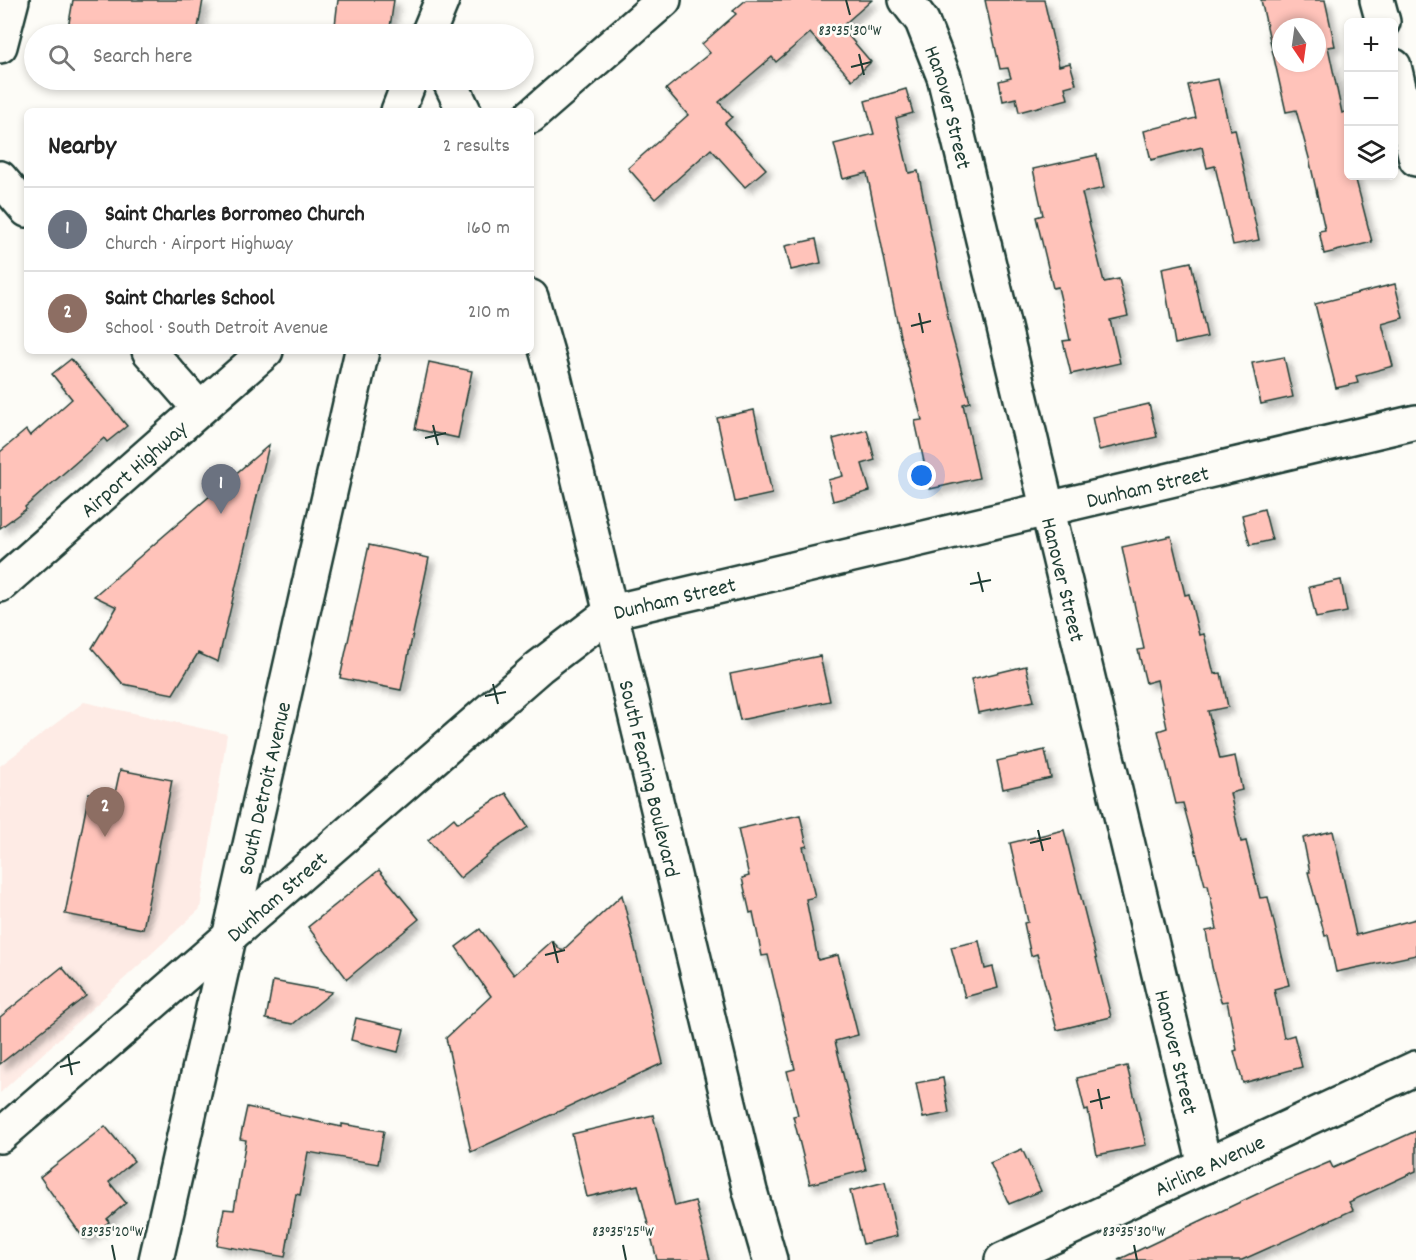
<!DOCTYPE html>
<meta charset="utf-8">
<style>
body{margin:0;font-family:Dekko,sans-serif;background:#f6f6f6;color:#222}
.controls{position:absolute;right:18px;top:18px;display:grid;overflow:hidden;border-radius:9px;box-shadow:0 3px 9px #0003}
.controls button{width:54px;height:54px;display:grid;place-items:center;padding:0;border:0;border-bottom:2px solid #e0e0e0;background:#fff;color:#222;font:30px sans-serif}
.compass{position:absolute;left:1272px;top:18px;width:54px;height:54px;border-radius:50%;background:#fff;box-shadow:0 3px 9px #0003;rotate:167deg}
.you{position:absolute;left:922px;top:476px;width:21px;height:21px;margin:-15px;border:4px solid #fff;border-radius:50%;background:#1a73e8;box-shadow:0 0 0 9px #1a73e833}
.badge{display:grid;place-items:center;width:39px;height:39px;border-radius:50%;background:#d1495b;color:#fff;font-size:20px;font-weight:700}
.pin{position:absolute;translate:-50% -50px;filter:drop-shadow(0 2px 3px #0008)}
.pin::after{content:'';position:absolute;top:32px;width:21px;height:18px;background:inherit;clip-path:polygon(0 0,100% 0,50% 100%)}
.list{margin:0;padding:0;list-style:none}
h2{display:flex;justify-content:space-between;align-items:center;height:78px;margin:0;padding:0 24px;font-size:26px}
h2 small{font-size:20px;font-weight:400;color:#767676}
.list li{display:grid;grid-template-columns:39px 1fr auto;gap:18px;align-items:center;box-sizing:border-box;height:84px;padding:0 24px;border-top:2px solid #e0e0e0}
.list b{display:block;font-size:22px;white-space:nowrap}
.list p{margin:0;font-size:20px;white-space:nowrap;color:#767676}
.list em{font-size:20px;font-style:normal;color:#767676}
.icon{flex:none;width:33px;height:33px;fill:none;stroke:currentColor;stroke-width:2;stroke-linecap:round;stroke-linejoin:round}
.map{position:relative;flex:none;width:1416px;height:1260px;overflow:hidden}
.search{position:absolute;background:#fff;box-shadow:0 3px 9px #0003;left:24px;top:24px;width:510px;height:66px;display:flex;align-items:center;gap:15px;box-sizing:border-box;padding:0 21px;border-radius:33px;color:#767676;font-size:22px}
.panel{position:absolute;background:#fff;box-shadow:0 3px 9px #0003;left:24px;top:108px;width:510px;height:246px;border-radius:9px}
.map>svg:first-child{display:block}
.built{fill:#feebe5}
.building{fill:#ffc3ba;stroke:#1f3d34;stroke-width:1.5;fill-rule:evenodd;filter:url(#shadow)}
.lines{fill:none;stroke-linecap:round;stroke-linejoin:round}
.street-casing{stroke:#1f3d34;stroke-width:38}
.primary-casing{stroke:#1f3d34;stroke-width:38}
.street{stroke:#fdfcf7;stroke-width:33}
.primary{stroke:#fdfcf7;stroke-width:33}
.ticks{fill:none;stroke:#1f3d34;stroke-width:2}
.labels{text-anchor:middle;stroke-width:5;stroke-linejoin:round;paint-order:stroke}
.street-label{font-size:22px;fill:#1f3d34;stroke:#fdfcf7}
.ticks-label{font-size:15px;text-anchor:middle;fill:#1f3d34;stroke:#fdfcf7;stroke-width:5;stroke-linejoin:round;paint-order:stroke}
</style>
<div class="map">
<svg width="1416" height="1260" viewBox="0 0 1416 1260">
<defs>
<filter id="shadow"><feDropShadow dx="5.5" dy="5.5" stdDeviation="3" flood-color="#0004"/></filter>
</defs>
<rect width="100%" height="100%" fill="#fdfcf7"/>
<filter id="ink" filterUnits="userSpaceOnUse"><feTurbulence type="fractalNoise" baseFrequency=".0167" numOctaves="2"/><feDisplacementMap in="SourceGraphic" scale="12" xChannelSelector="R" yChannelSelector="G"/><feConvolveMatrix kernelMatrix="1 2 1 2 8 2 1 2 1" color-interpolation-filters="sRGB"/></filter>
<g filter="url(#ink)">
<polygon class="built" points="84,702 227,734 200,909 0,1093 0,766"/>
<g class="building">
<polygon points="73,0 203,0 197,34 67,34"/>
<polygon points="338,0 394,0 389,34 334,34"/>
<polygon points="746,0 872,0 841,27 871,62 852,80 810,33 776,62 772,57 719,102 732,117 725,123 766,169 745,187 711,149 655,199 628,168 688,115 666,89 710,53 702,44 736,14 733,11"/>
<polygon points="985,0 1044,0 1059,66 1070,63 1076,84 1065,87 1068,99 1019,112 1016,98 1003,101 999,81 1011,78 1008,68 1000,69"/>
<path d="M1261,0h64l10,46 -7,1 14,66 6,-2v65h7l17,66 -48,12 -5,-23 6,-1 -16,-72 -13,-48 -10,2zM1281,27h36v36h-36z"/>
<polygon points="1218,79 1230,130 1235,129 1259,240 1233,245 1215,166 1207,168 1202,147 1151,160 1144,131 1196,118 1188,85"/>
<polygon points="906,89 913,113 896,118 909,173 918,171 951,332 970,402 963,404 979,478 930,489 915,421 922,420 900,336 867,173 843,179 834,144 874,134 865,101"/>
<polygon points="1097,155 1104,188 1082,193 1104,282 1119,279 1128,316 1110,320 1120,363 1071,374 1063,341 1070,340 1058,287 1053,288 1036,217 1043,215 1033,169"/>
<polygon points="816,239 821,263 791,270 785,246"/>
<polygon points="1191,262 1207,337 1175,344 1162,268"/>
<polygon points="1395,284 1403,318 1382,324 1393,366 1356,376 1358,383 1336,388 1315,304"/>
<polygon points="1284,357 1293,397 1261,404 1252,363"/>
<polygon points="71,359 127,426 107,442 104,438 25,507 26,509 0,528 0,452 26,430 30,436 72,399 52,374"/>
<polygon points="429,362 472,371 458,438 415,429"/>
<polygon points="1149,404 1157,437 1099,450 1092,417"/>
<polygon points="754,410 772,494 735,502 717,418"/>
<polygon points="867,430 875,460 862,464 870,491 833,501 828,480 843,476 833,439"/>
<polygon points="269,445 218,662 198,653 173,694 123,684 92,648 117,607 94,596"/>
<polygon points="1264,509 1272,540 1250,545 1242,515"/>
<polygon points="1171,536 1185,595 1189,594 1199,635 1204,634 1214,674 1221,673 1228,707 1208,711 1220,759 1235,756 1242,790 1230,793 1241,842 1246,841 1260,898 1268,897 1289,985 1274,989 1284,1038 1294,1035 1302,1067 1243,1083 1234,1051 1237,1050 1227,1001 1221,1002 1212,967 1206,931 1217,929 1208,885 1205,885 1183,803 1176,804 1158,731 1167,728 1157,680 1146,683 1138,650 1144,649 1122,547"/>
<polygon points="369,545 429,558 401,690 340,678"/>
<polygon points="1341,580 1347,612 1316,618 1309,587"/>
<polygon points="820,656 830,701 740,720 730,674"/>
<polygon points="1026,666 1034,701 978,713 971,679"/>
<polygon points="1045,750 1051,778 1003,789 997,761"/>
<polygon points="120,770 172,780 143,929 65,914 89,793 114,798"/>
<polygon points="506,793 528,827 495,849 460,878 428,840 454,818 458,823"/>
<polygon points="800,815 807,846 803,847 815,897 806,899 818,960 838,955 858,1035 835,1041 866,1170 810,1184 793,1116 798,1115 787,1071 795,1069 768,955 762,956 753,912 750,913 742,878 749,876 738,829"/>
<polygon points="1064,830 1111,1017 1057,1030 1037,954 1031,956 1024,923 1028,922 1010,843"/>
<polygon points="1333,831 1356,935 1416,919 1416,955 1336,972 1328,935 1325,936 1308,872 1310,872 1303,838"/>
<polygon points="379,870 419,919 347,979 308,927"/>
<polygon points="622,895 663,1063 471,1152 446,1038 491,996 456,947 480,929 514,975 552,941 562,951"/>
<polygon points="979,941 985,969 993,967 998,988 965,997 951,947"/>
<polygon points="62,967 86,996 0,1064 0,1017"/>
<polygon points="273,981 332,992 293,1024 266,1019"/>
<polygon points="356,1018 404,1029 398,1052 351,1040"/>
<polygon points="1127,1066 1146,1145 1097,1155 1088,1110 1085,1111 1077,1078"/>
<polygon points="943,1078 949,1113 923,1118 916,1083"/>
<polygon points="247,1107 342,1127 342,1124 384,1131 378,1164 308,1152 300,1195 296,1194 285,1257 217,1245 224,1209 234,1210 246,1140 240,1139"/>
<polygon points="653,1115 675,1206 695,1201 710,1260 657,1260 638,1185 587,1197 572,1134"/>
<polygon points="105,1126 134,1161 109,1182 126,1203 107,1219 109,1222 84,1239 40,1177"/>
<polygon points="1416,1131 1416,1171 1349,1202 1353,1210 1242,1260 1118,1260 1276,1185 1330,1162 1333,1168"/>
<polygon points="1022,1149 1041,1191 1009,1204 990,1163"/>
<polygon points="885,1182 897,1236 863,1244 850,1191"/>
</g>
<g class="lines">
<defs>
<g id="street">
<path id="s1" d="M906,0l16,21 22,56 261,1089"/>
<polyline points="1377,0 1383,22"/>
<polyline points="0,46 12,0"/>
<polyline points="1394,66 1416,159"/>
<polyline points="0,178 27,210"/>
<polyline points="149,351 199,408"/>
<path id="s2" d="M0,1136l539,-469 72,-55 805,-190"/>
<path id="s3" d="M156,1260l206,-909"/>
<path id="s4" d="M1002,1260l414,-192"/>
</g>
<g id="primary">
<polyline points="428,34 442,0"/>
<polyline points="449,80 464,111"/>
<polyline points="398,111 410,80"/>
<polyline points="531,116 664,0"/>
<path id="s5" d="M531,297l23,80 196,814 20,69"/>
<path id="s6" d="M0,585l266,-234"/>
</g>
</defs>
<use href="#street" class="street-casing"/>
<use href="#primary" class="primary-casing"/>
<use href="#street" class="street"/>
<use href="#primary" class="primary"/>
</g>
</g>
<path class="ticks" d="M846,0l4,15M859,54l5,21M851,67l20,-5M919,313l4,20M911,326l20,-5M433,425l5,20M425,438l21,-5M978,572l5,20M970,584l21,-4M493,684l5,20M485,696l21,-4M1038,830l5,21M1030,843l21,-5M553,942l5,21M545,955l20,-5M68,1054l4,21M60,1067l20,-5M1098,1089l4,20M1090,1102l20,-5M112,1245l3,15M623,1245l3,15M1134,1245l3,15"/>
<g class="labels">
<g class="street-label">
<text dy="8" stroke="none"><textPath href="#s1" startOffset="117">Hanover Street</textPath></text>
<text dy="8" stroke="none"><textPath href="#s6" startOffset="177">Airport Highway</textPath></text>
<text dy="8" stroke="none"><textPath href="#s2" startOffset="1356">Dunham Street</textPath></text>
<text dy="8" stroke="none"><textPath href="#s1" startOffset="603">Hanover Street</textPath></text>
<text dy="8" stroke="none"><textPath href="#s2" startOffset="870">Dunham Street</textPath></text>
<text dy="8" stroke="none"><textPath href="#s5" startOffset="496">South Fearing Boulevard</textPath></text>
<text dy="8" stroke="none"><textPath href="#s3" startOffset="484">South Detroit Avenue</textPath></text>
<text dy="8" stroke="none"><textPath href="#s2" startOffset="366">Dunham Street</textPath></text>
<text dy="8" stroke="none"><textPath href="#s1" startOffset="1089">Hanover Street</textPath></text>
<text dy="8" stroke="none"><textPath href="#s4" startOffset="228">Airline Avenue</textPath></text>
</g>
</g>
<g class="ticks-label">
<text x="850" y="35">83°35'30"W</text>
<text x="112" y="1236">83°35'20"W</text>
<text x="623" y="1236">83°35'25"W</text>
<text x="1134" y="1236">83°35'30"W</text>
</g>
</svg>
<div class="controls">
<button>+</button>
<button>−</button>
<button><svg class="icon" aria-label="layers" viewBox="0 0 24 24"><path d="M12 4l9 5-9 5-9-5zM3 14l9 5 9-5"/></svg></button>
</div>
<svg class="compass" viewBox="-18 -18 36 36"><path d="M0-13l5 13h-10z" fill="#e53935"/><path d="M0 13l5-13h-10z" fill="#767676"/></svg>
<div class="you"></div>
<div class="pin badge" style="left:221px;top:514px;background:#6b7280">1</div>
<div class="pin badge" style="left:105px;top:837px;background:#8d6e63">2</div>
<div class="search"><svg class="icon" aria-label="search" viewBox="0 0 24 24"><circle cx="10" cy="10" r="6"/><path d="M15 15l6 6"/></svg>Search here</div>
<section class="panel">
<h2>Nearby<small>2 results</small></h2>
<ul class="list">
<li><span class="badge" style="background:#6b7280">1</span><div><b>Saint Charles Borromeo Church</b><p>Church · Airport Highway</p></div><em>160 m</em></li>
<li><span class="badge" style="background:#8d6e63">2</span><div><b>Saint Charles School</b><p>School · South Detroit Avenue</p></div><em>210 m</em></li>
</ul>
</section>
</div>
